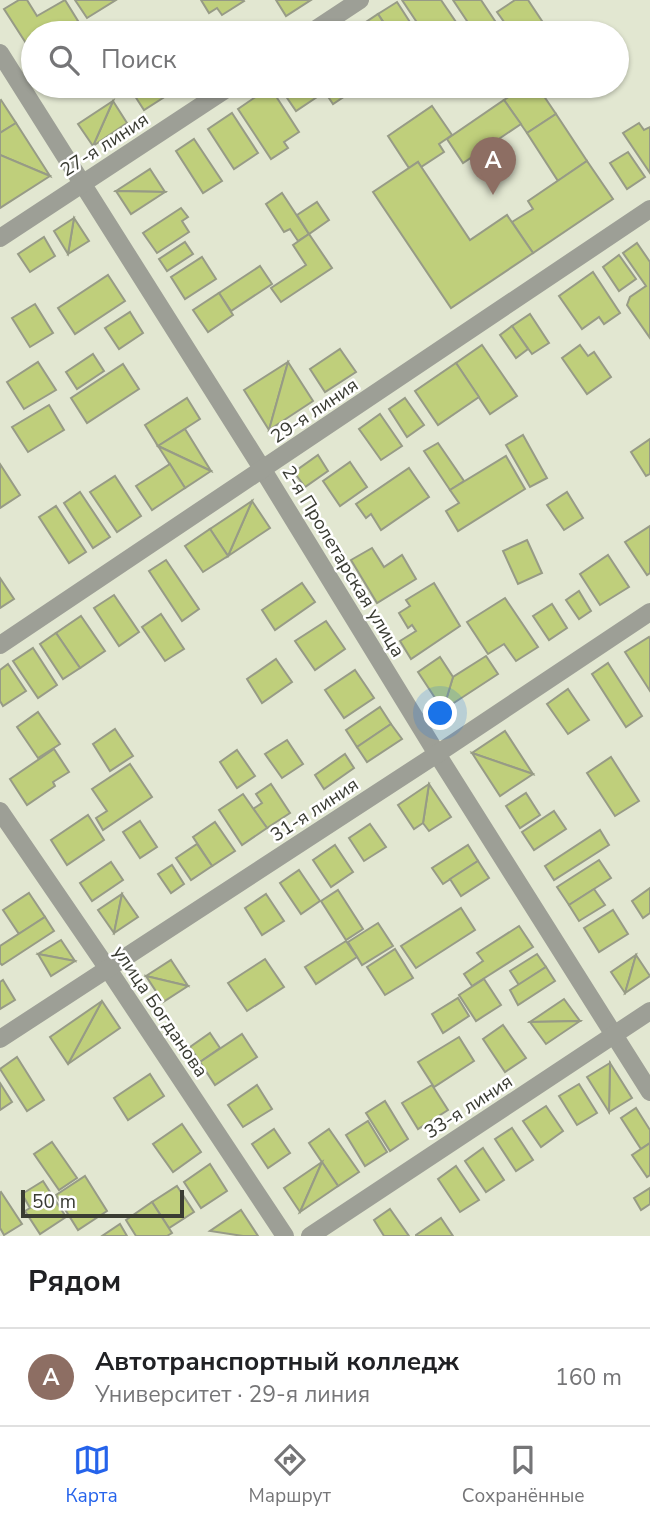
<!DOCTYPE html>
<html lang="ru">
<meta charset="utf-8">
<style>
body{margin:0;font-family:"Nunito Sans",sans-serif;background:#f6f6f6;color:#202124}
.scale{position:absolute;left:21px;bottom:18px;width:163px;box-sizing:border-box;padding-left:7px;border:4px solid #3a3c33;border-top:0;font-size:19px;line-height:24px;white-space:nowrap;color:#3a3c33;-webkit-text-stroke:5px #fff;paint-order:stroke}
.you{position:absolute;left:441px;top:714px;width:24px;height:24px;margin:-18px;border:5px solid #fff;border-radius:50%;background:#1a73e8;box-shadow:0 0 0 10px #1a73e833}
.badge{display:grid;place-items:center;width:46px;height:46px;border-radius:50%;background:#2563eb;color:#fff;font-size:23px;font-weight:700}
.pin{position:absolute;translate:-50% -58px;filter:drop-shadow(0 2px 4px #0008)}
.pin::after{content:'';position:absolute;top:37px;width:24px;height:21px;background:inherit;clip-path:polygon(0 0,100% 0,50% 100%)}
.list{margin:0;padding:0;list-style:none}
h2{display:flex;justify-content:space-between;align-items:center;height:91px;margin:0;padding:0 28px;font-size:30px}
h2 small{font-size:23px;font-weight:400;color:#757577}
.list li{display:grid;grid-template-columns:46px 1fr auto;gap:21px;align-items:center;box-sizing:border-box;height:98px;padding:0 28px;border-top:2px solid #e0e0e0}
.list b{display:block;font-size:26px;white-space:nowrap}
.list p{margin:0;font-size:23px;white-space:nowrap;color:#757577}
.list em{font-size:23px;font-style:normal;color:#757577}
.icon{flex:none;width:38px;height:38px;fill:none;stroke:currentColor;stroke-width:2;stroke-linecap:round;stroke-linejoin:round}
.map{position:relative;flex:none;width:650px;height:1236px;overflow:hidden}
.search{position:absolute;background:#fff;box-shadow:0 2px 5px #0004;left:21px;right:21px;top:21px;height:77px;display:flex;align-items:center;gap:18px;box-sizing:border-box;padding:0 24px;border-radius:38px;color:#757577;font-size:26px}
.sheet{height:189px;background:#fff}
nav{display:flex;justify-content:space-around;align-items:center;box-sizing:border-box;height:98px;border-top:2px solid #e0e0e0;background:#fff;font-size:19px;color:#757577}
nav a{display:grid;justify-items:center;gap:4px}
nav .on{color:#2563eb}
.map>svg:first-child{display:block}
.building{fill:#bfcf7b;stroke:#979b86;stroke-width:2}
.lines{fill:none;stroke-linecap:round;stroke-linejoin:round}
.minor{stroke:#9d9f96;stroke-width:18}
.labels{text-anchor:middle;stroke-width:5;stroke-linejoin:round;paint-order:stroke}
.street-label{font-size:19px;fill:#3a3c33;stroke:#fff}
</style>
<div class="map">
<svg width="650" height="1236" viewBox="0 0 650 1236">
<rect width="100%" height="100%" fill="#e2e7d1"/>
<g class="building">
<polygon points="19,0 27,0 37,16 65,0 78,21 58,33 33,33 33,49 31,51 4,9"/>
<polygon points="75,0 116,0 87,18"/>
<polygon points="201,0 243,0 244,1 222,15 217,8 209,13"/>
<polygon points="276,0 311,0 286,16"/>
<polygon points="402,0 441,0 460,28 452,33 424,33"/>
<polygon points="453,0 481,0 497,24 483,33 475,33"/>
<polygon points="515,0 528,0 550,33 512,33 497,12"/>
<polygon points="397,2 417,33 391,33 378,14"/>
<polygon points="378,14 390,33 352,33 351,32"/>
<polygon points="139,86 159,86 166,96 144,110 131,90"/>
<polygon points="279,86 314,86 320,95 296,111"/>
<polygon points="321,86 351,86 354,90 333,104"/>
<polygon points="526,86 537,86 556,114 527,133 504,100"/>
<polygon points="270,87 299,132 284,142 288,148 271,159 238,109"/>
<polygon points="1,100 16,123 0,133 0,101"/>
<polygon points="504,100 521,124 463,163 447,139"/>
<polygon points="113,101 127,123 93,146"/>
<polygon points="113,101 93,146 78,124"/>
<polygon points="432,106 452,135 439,144 444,152 421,167 418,162 409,168 388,136"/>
<polygon points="232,113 258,153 234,169 208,129"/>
<polygon points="556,114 587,161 558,181 527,133"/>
<polygon points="16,123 50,176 0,155 0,133"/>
<polygon points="639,123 644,130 650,127 650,173 623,133"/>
<polygon points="194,139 222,181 203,193 176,151"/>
<polygon points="628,152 645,177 627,189 610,163"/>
<polygon points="0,155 50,176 0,208"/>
<polygon points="587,161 613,199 533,253 512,222 533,209 528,201"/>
<polygon points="418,162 470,240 507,215 533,253 451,308 373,192"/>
<polygon points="150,169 165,192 116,191"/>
<polygon points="116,191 165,192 131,214"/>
<polygon points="282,193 309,234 298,241 290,229 284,232 266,204"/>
<polygon points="317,202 329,220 309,234 297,215"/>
<polygon points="181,208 188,217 182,221 189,232 157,253 143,233"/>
<polygon points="74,218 89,241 68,254"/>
<polygon points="74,218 68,254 54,231"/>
<polygon points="309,234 332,268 281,302 271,288 306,265 293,245"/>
<polygon points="44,237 55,256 30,272 18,254"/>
<polygon points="185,242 193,254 167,271 159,259"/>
<polygon points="637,243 650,262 650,338 627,305 630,297 646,286 623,253"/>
<polygon points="619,255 636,279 619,291 603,267"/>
<polygon points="202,257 216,279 185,299 171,277"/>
<polygon points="260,266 272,284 231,311 219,293"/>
<polygon points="593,272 620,313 604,324 599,317 582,329 559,296"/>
<polygon points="108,275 125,301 75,334 58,308"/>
<polygon points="219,293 233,315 208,332 193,310"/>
<polygon points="35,304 53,333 30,347 12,318"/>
<polygon points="130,312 143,333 119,349 105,328"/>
<polygon points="530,314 549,343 532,354 512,326"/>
<polygon points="512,326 528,349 516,358 500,335"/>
<polygon points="482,345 517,396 490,414 456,363"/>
<polygon points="580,345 588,356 594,352 611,377 587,394 562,358"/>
<polygon points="340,349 356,372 325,392 310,369"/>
<polygon points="93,354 104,371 77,389 66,372"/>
<polygon points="38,362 56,390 24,409 7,382"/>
<polygon points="288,362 269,430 244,390"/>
<polygon points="288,362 313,401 269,430"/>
<polygon points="456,363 479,397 438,425 415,391"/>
<polygon points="123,364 139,389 87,423 71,398"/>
<polygon points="187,398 200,419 158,446 145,425"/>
<polygon points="405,398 424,425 407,437 389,409"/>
<polygon points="49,405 64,430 28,452 12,427"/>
<polygon points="380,414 402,446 381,460 359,429"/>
<polygon points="185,429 211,471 158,446"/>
<polygon points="523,435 547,478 530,487 506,445"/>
<polygon points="650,439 650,474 646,476 631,452"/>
<polygon points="438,443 464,481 450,490 424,451"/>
<polygon points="158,446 211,471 185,488"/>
<polygon points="318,455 328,471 305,487 294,472"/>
<polygon points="506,456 525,489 458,531 446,511 459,503 450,490"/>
<polygon points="350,462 367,487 340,506 323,481"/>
<polygon points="0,464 20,495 0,508"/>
<polygon points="170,464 185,488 152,510 136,486"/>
<polygon points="409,468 429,497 381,530 371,514 366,518 356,504"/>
<polygon points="115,476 141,516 117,532 90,492"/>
<polygon points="80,492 110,537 93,548 64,503"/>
<polygon points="567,492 583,518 564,530 547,505"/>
<polygon points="252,501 270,528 228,556"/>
<polygon points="252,501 228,556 210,529"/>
<polygon points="56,506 86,552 69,563 39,517"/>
<polygon points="650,526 650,573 647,575 625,542"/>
<polygon points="210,529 228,556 203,572 185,546"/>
<polygon points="527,540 542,573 518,584 503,551"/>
<polygon points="372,548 384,567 402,555 416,579 377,603 351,560"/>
<polygon points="608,555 629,587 600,605 580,574"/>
<polygon points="166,560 199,609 182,621 149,571"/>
<polygon points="0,578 14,599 0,608"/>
<polygon points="302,583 315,602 275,630 262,610"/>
<polygon points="434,583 460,626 411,659 400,641 416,631 412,625 408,628 399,613 410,606 406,600"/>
<polygon points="579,591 591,611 579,619 566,600"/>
<polygon points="114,595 139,632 119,646 94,608"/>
<polygon points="505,598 538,647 516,661 504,644 488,654 467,622"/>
<polygon points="552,604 567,628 549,640 533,616"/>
<polygon points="161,614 184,649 165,661 142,627"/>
<polygon points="81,616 105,651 80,668 56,633"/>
<polygon points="326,621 345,649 315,670 295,641"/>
<polygon points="56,633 80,668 63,679 40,644"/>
<polygon points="649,637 650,639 650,691 625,652"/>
<polygon points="33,648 57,685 38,698 13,661"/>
<polygon points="486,656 498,674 443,710 453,677"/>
<polygon points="440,657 453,677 443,710 418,672"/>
<polygon points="276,659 292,682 262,703 247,679"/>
<polygon points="608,663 642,716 626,727 592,674"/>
<polygon points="8,664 26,691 3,706 0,701 0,670"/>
<polygon points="355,670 374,698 344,718 325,690"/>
<polygon points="568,689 589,720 568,734 547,704"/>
<polygon points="380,707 391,724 357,747 346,730"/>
<polygon points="38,712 60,744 38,758 17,727"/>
<polygon points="391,724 402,739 367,762 357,747"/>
<polygon points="115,729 133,756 110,771 93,744"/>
<polygon points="505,731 533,774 472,753"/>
<polygon points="287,740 303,764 282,778 265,754"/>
<polygon points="54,749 69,772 53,782 55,786 27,805 10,779"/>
<polygon points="237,750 255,776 237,788 220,762"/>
<polygon points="472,753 533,774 500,796"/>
<polygon points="345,754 354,768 324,789 315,775"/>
<polygon points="611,757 639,801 615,816 587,773"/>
<polygon points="130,764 152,797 103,830 96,818 107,811 92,789"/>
<polygon points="271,784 290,813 267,828 253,809 262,803 256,794"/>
<polygon points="429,784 451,817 429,831 423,823"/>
<polygon points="429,784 423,823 414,829 398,805"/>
<polygon points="526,793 540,815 520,828 506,806"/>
<polygon points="243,794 267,828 242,845 219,810"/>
<polygon points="554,811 566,829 534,850 522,832"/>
<polygon points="88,815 104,840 67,865 51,840"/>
<polygon points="140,821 157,847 140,858 123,832"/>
<polygon points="215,822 235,851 212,866 193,837"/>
<polygon points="370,824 386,847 364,861 349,838"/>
<polygon points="600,830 609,845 554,880 545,866"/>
<polygon points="197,844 212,866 191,880 176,858"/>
<polygon points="335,845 353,872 331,887 313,860"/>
<polygon points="468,845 478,861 443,884 432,868"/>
<polygon points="599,860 611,878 569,905 557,887"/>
<polygon points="478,861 489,878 461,896 450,879"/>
<polygon points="111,862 123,880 92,901 80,883"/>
<polygon points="172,865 184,884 171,893 158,874"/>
<polygon points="299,870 320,901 301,914 280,883"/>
<polygon points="650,888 650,913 643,918 632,901"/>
<polygon points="594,889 605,905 579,921 569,905"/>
<polygon points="338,890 363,929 346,940 321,901"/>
<polygon points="29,893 45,917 19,934 3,910"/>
<polygon points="122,894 114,933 98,910"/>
<polygon points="122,894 138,917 114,933"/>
<polygon points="266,894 284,921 262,935 245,908"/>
<polygon points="461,908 475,930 416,968 401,946"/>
<polygon points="613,910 628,934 599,952 584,928"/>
<polygon points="45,917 54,931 2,965 0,963 0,946"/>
<polygon points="378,923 393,946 362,965 348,942"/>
<polygon points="519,926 533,947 472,986 464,974 483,961 477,953"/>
<polygon points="61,940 75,961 38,954"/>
<polygon points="346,941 357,957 316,984 305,967"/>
<polygon points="395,949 413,978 385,995 367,967"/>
<polygon points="38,954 75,961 51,976"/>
<polygon points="537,954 546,967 519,985 510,971"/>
<polygon points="636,955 625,993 611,972"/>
<polygon points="636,955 650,976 625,993"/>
<polygon points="265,959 284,987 247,1011 228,983"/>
<polygon points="171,960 188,986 146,976"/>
<polygon points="546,967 555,981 518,1005 510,990"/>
<polygon points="146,976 188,986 163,1002"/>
<polygon points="484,979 501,1005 476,1021 459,995"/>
<polygon points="3,980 15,1000 0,1009 0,982"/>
<polygon points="458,998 469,1016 443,1033 432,1014"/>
<polygon points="564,999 580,1021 530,1022"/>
<polygon points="102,1001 120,1028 68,1064"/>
<polygon points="102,1001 68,1064 50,1037"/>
<polygon points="580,1021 546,1044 530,1022"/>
<polygon points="503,1025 526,1058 505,1072 483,1039"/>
<polygon points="210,1033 220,1048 200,1062 190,1047"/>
<polygon points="242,1034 257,1057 215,1085 200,1062"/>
<polygon points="459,1037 474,1061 434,1087 418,1062"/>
<polygon points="17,1057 44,1100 27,1111 0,1069"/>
<polygon points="610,1063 632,1098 609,1112"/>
<polygon points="610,1063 609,1112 587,1077"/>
<polygon points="150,1074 164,1096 128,1120 114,1098"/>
<polygon points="0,1083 12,1102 0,1110"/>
<polygon points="579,1084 597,1113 577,1125 559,1096"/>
<polygon points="257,1085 272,1109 243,1127 228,1105"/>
<polygon points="432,1085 448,1110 418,1129 402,1103"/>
<polygon points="385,1101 408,1139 390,1151 366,1113"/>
<polygon points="546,1106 563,1131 541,1147 523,1121"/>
<polygon points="636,1108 650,1130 650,1143 641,1149 621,1118"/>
<polygon points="368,1121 387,1152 365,1166 346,1135"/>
<polygon points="182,1124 201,1152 173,1172 153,1144"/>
<polygon points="512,1128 533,1160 516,1171 495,1139"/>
<polygon points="274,1129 290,1153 268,1168 252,1144"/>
<polygon points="329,1129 359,1172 338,1186 309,1143"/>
<polygon points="52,1142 77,1178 59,1190 34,1154"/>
<polygon points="650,1143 650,1175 647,1177 632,1155"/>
<polygon points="483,1148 504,1180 486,1192 465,1161"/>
<polygon points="322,1162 300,1212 284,1188"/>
<polygon points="322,1162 338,1186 300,1212"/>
<polygon points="210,1164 227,1191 201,1208 184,1182"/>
<polygon points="456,1166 479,1200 460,1212 438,1179"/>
<polygon points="85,1176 107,1211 78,1230 56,1195"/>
<polygon points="43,1181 66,1217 40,1234 25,1211 30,1208 22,1194"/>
<polygon points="177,1186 194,1212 169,1228 152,1202"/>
<polygon points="650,1188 650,1204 641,1210 634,1198"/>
<polygon points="1,1192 22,1224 4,1235 0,1228 0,1193"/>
<polygon points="152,1202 172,1233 167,1236 136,1236 126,1220"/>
<polygon points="390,1209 409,1236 384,1236 374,1220"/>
<polygon points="241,1210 258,1236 243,1236 210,1231"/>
<polygon points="441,1218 453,1236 416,1236 416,1235"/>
<polygon points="120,1224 127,1236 102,1236"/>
</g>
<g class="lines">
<g class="minor">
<polyline points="310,33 360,0"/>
<polyline points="0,53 263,470 437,754 650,1092"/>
<polyline points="0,238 231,86"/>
<polyline points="0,645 650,209"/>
<polyline points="0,811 108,969 285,1236"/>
<polyline points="0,1039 437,754 650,612"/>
<polyline points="310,1236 650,1011"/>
</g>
</g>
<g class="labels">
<g class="street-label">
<text transform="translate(104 144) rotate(-33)" y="7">27-я линия</text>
<text transform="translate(314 410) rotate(-34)" y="7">29-я линия</text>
<text transform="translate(344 561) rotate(59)" y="7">2-я Пролетарская улица</text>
<text transform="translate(314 809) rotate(-33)" y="7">31-я линия</text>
<text transform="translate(161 1011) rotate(56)" y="7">улица Богданова</text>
<text transform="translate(468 1106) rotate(-33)" y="7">33-я линия</text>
</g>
</g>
</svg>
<div class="scale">50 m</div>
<div class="you"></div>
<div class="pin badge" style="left:493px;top:195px;background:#8d6e63">A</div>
<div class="search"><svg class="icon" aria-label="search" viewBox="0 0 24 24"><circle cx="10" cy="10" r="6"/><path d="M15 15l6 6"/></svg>Поиск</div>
</div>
<section class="sheet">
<h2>Рядом<small></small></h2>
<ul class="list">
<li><span class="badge" style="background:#8d6e63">A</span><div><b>Автотранспортный колледж</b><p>Университет · 29-я линия</p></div><em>160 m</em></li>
</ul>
</section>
<nav>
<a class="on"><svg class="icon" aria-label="map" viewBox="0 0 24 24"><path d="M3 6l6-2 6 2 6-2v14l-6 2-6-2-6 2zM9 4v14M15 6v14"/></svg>Карта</a>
<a><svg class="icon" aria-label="directions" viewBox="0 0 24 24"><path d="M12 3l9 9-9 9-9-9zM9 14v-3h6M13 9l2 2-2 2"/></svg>Маршрут</a>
<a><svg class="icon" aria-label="saved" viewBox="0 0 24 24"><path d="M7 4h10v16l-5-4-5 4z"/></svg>Сохранённые</a>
</nav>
